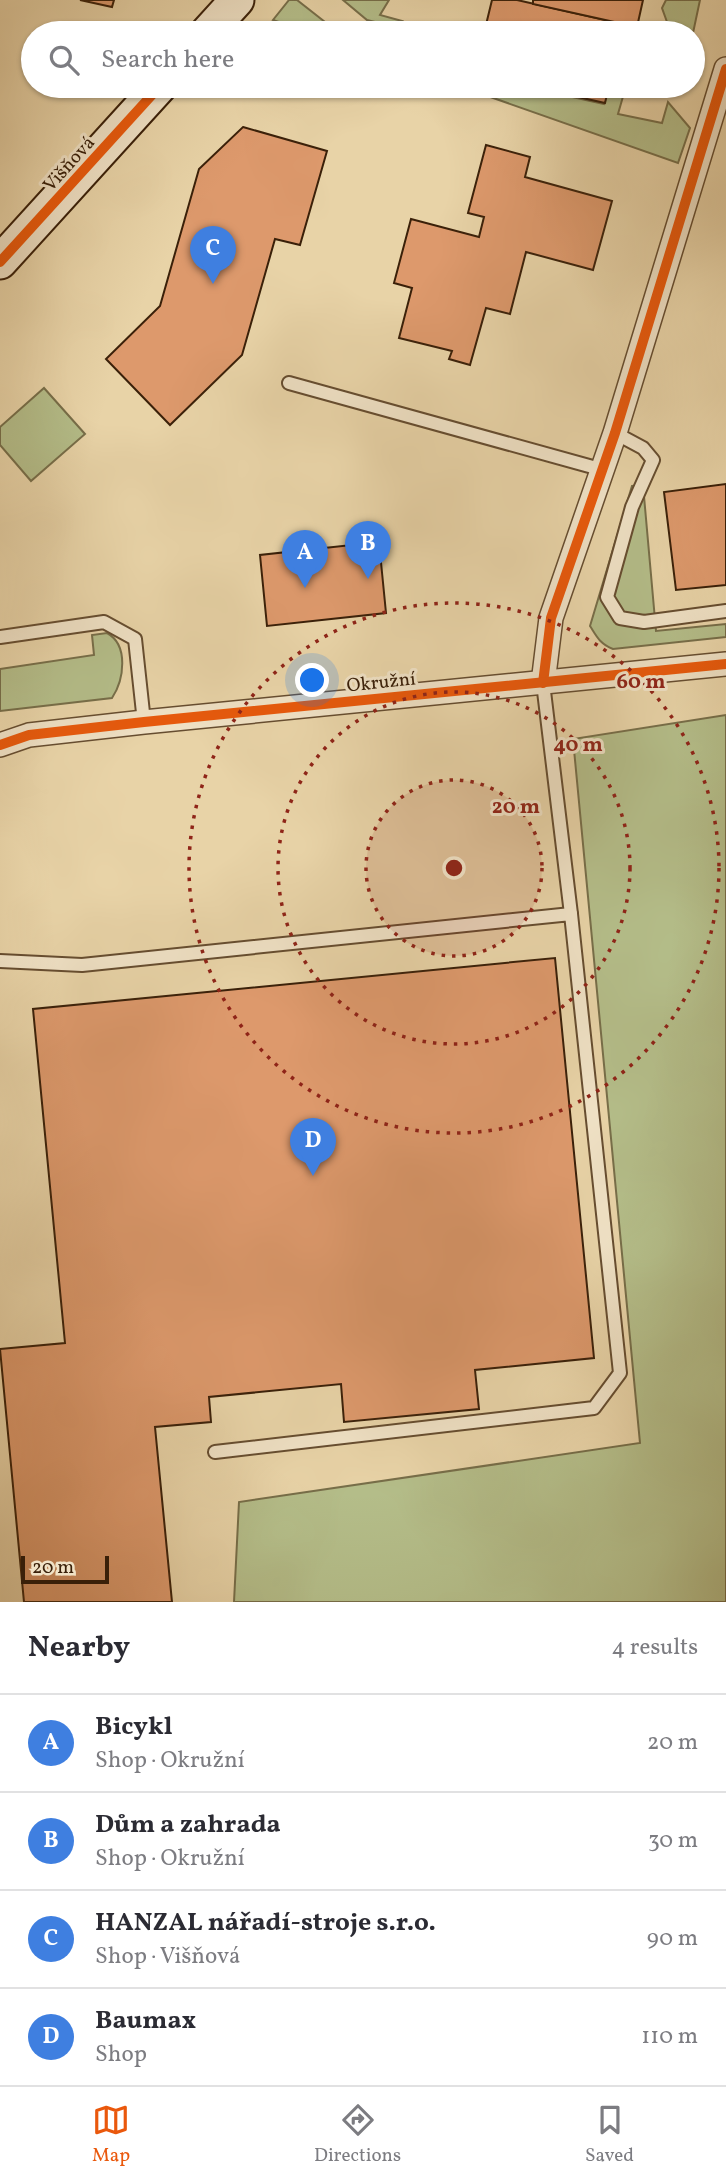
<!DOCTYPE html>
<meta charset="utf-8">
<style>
body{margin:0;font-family:Vollkorn,serif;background:#f2f2f3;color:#2b2b33}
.scale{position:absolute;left:21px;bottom:18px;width:88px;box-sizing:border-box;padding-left:7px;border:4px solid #3a2009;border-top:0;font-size:19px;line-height:24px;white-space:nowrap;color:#3a2009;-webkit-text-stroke:5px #f0e2c6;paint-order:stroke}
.you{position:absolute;left:313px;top:681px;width:24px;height:24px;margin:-18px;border:5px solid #fff;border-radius:50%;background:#1a73e8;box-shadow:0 0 0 10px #1a73e833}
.badge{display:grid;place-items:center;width:46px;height:46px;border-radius:50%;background:#ea580c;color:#fff;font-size:23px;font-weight:700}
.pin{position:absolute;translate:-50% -58px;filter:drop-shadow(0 2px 4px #0008)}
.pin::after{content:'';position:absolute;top:37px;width:24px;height:21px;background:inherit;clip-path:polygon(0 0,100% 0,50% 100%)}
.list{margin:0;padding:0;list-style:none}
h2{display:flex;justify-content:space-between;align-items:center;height:91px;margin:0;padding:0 28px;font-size:30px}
h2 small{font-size:23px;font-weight:400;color:#7c7c81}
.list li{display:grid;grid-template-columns:46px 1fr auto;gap:21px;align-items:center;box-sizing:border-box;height:98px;padding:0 28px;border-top:2px solid #e1e1e2}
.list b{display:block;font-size:26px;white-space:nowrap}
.list p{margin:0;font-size:23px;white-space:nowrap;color:#7c7c81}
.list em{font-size:23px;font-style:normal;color:#7c7c81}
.icon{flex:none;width:38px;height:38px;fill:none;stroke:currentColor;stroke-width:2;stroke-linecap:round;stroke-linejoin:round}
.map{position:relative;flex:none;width:726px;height:1602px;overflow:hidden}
.search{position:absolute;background:#fff;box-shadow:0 2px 5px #0004;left:21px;right:21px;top:21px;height:77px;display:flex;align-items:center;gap:18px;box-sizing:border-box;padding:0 24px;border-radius:38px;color:#7c7c81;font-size:26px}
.sheet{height:483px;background:#fff}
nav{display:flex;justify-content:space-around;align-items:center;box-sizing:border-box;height:98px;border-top:2px solid #e1e1e2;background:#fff;font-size:19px;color:#7c7c81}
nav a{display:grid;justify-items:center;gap:4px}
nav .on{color:#ea580c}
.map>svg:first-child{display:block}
.green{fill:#b4bd89;stroke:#776e49;stroke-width:2}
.building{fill:#dd996c;stroke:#3a2009;stroke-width:2}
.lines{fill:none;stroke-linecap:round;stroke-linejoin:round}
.lane-casing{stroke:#664d30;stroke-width:16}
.street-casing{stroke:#664d30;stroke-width:26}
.secondary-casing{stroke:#3a2009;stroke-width:37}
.lane{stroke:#f0e2c6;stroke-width:12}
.street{stroke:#f0e2c6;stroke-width:23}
.secondary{stroke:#f0e2c6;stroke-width:33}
.cycleway-casing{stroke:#f0e2c6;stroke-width:15}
.cycleway{stroke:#e8590c;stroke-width:10}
.ring{fill:none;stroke:#8f2418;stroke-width:3.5;stroke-dasharray:3.5 7}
.labels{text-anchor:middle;stroke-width:6;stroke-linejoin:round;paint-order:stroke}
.street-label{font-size:19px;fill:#3a2009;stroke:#f0e2c6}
.centre{fill:#8f2418;stroke:#f0e2c6;stroke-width:3.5}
.ring-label{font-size:21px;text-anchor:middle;font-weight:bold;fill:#8f2418;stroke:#f0e2c6;stroke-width:6;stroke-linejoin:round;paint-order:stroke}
</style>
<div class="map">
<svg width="726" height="1602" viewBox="0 0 726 1602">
<rect width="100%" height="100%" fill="#e8d3a7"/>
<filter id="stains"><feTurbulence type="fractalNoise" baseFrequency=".00286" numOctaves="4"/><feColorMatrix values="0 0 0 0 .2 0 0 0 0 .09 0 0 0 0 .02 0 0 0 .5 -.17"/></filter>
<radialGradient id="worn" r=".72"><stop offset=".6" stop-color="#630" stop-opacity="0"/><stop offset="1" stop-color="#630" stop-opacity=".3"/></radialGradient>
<g class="green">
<polygon points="289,0 297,0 339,33 310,33 273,20"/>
<polygon points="343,0 389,0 380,15 402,21 395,27 367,20"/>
<polygon points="666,0 700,0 693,33 671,33 662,8"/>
<polygon points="459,86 523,86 604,104 608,86 626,86 618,114 662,123 668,102 690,128 678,163"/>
<polygon points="44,388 85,434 31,481 0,445 0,427"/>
<path d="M643,485l13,146 70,-7v13l-113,12c-13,-5 -16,-12 -23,-23l42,-140z"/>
<path d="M107,633c22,12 17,47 5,65l-112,13v-42l94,-14 -2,-20z"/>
<polygon points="726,715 726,1602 234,1602 239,1502 640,1443 573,739"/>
</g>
<g class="building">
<polygon points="80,0 114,0 112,7"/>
<polygon points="492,0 517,0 623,24 621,33 484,33"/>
<polygon points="533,0 643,0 637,27 533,4"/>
<polygon points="529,86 609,86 605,103"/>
<polygon points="243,127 327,151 300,245 275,239 242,355 170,425 106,359 160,306 199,169"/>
<polygon points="486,145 530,157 525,177 612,201 593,270 526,252 510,314 486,308 470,365 449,359 452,351 399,338 412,288 394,283 411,219 479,237 484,217 468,213"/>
<polygon points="726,484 726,585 676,590 664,492"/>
<polygon points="379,542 386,613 267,626 260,555"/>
<polygon points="555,958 594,1358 475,1370 479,1409 344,1422 341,1384 209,1397 211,1422 155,1427 172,1602 24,1602 0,1349 65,1343 33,1009"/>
</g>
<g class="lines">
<defs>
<g id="lane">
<polyline points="289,383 600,469"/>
<polyline points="615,433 643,448 653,460 632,507 607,597 620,618 644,622 726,611"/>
<polyline points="0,637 104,622 135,639 144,722"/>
<polyline points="543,683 571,914"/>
<polyline points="0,961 82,965 571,914 620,1373 594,1408 215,1452"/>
</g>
<g id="street">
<polyline points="543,683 551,618 615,433 726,69"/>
<polyline points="0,745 29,735 144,722 726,664"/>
</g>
<g id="secondary">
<polyline points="207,33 237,0"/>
<polyline points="0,262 160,86"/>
</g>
</defs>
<use href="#lane" class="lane-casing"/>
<use href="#street" class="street-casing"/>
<use href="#secondary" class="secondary-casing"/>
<use href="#lane" class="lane"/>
<use href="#street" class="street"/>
<use href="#secondary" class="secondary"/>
<defs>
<g id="cycleway">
<polyline points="0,262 160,86"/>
<polyline points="543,683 551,618 615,433 726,69"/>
<polyline points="0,745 29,735 144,722 726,664"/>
</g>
</defs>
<use href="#cycleway" class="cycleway-casing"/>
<use href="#cycleway" class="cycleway"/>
</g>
<circle cx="454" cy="868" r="88" fill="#8f2418" fill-opacity=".12"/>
<g class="ring">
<circle cx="454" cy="868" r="88"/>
<circle cx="454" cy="868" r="176"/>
<circle cx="454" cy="868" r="265"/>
</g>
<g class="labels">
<g class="street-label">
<text transform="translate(68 163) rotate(-48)" y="7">Višňová</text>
<text transform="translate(381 681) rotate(-6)" y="7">Okružní</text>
</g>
</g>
<circle cx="454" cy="868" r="10" class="centre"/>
<g class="ring-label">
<text x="641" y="688">60 m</text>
<text x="578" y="751">40 m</text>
<text x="516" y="813">20 m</text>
</g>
<rect width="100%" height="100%" filter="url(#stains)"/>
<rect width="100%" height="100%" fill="url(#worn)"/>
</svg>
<div class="scale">20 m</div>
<div class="you"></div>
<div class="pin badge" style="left:305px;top:588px;background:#3f7fe0">A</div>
<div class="pin badge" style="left:368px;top:579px;background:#3f7fe0">B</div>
<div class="pin badge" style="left:213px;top:284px;background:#3f7fe0">C</div>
<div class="pin badge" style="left:313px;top:1176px;background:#3f7fe0">D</div>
<div class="search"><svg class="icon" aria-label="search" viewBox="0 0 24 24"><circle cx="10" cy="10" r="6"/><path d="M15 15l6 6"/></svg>Search here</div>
</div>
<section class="sheet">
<h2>Nearby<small>4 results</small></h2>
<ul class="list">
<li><span class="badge" style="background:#3f7fe0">A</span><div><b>Bicykl</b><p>Shop · Okružní</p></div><em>20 m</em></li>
<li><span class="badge" style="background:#3f7fe0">B</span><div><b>Dům a zahrada</b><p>Shop · Okružní</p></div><em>30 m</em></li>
<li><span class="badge" style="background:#3f7fe0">C</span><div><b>HANZAL nářadí-stroje s.r.o.</b><p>Shop · Višňová</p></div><em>90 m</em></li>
<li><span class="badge" style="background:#3f7fe0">D</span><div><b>Baumax</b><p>Shop</p></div><em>110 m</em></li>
</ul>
</section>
<nav>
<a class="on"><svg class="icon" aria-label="map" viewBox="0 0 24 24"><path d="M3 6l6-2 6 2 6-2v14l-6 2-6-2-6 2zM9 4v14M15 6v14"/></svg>Map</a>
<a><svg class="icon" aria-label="directions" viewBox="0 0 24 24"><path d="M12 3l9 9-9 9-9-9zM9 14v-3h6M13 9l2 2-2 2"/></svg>Directions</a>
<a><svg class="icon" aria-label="saved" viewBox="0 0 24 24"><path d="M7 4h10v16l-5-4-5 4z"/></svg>Saved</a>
</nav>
